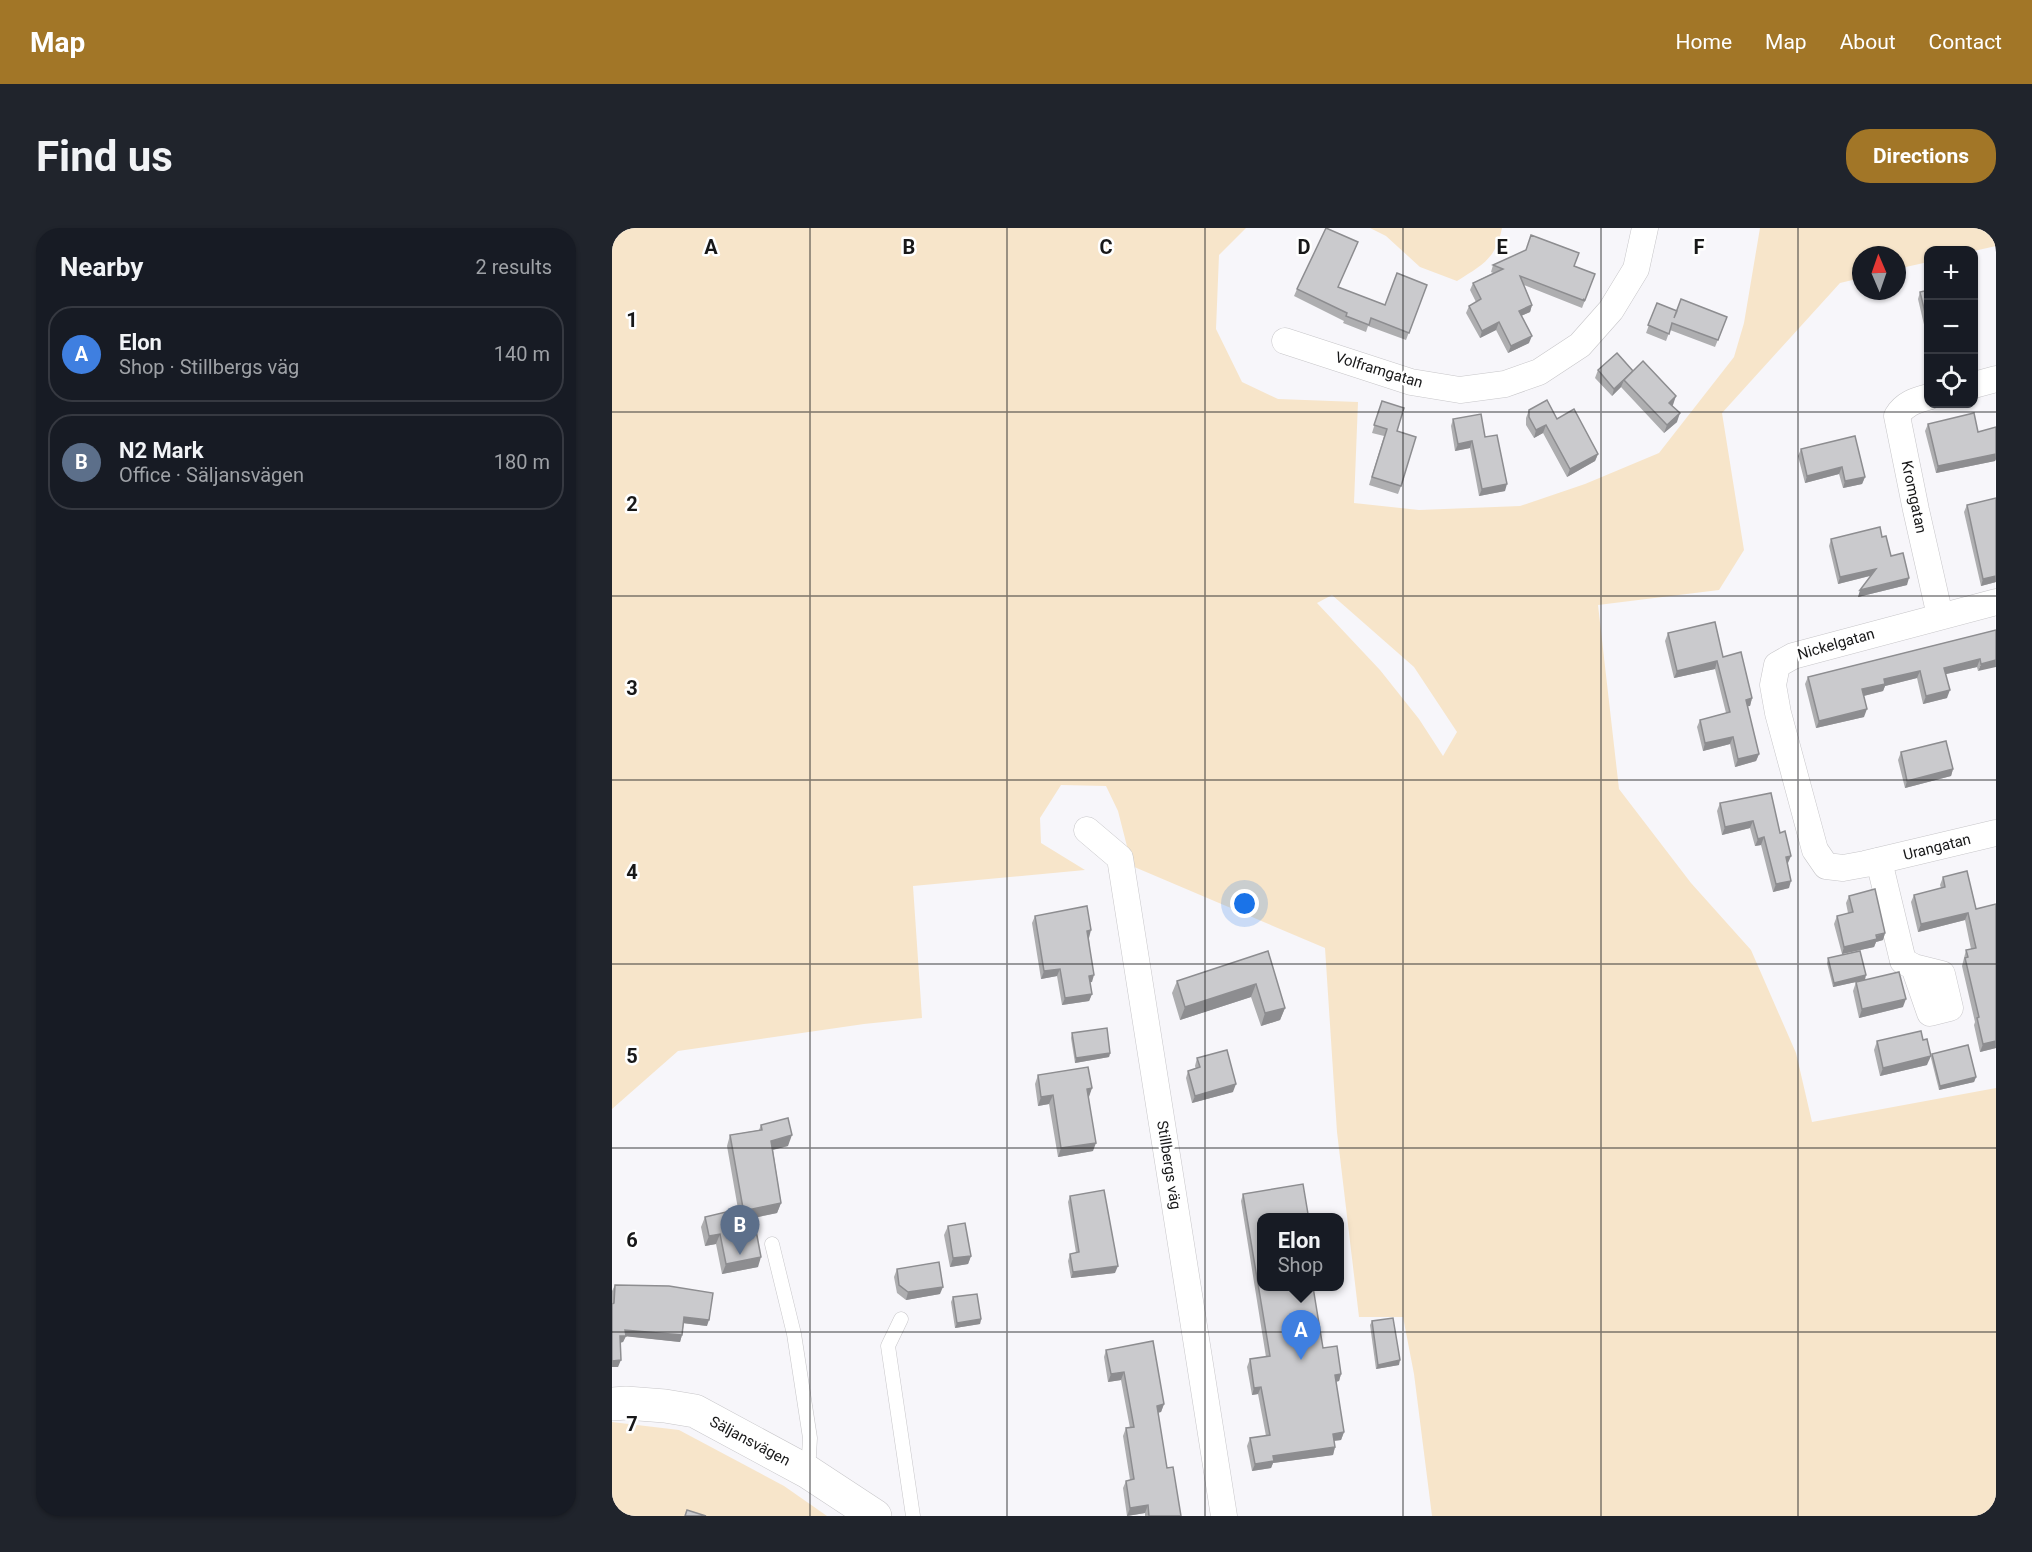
<!DOCTYPE html>
<meta charset="utf-8">
<style>
body{margin:0;font-family:Roboto,sans-serif;background:#20242c;color:#f1f3f6}
.controls{position:absolute;right:18px;top:18px;display:grid;overflow:hidden;border-radius:12px;box-shadow:0 2px 4px #0004}
.controls button{width:54px;height:54px;display:grid;place-items:center;padding:0;border:0;border-bottom:2px solid #363941;background:#171b24;color:#f1f3f6;font:30px sans-serif}
.compass{position:absolute;left:1240px;top:18px;width:54px;height:54px;border-radius:50%;background:#171b24;box-shadow:0 2px 4px #0004;rotate:358deg}
.you{position:absolute;left:633px;top:676px;width:21px;height:21px;margin:-15px;border:4px solid #fff;border-radius:50%;background:#1a73e8;box-shadow:0 0 0 9px #1a73e833}
.badge{display:grid;place-items:center;width:39px;height:39px;border-radius:50%;background:#a27627;color:#fff;font-size:20px;font-weight:700}
.pin{position:absolute;translate:-50% -50px;filter:drop-shadow(0 2px 3px #0008)}
.pin::after{content:'';position:absolute;top:32px;width:21px;height:18px;background:inherit;clip-path:polygon(0 0,100% 0,50% 100%)}
.popup{position:absolute;left:645px;top:985px;width:87px;height:78px;box-sizing:border-box;display:grid;place-content:center;border-radius:12px;background:#171b24;filter:drop-shadow(0 2px 4px #0005);font-size:20px;white-space:nowrap;color:#9ea1a6}
.popup b{font-size:22px;color:#f1f3f6}
.popup::after{content:'';position:absolute;left:50%;top:100%;margin-left:-12px;border:12px solid transparent;border-top-color:#171b24}
.list{margin:0;padding:0;list-style:none}
h2{display:flex;justify-content:space-between;align-items:center;height:78px;margin:0;padding:0 24px;font-size:26px}
h2 small{font-size:20px;font-weight:400;color:#9ea1a6}
.list li{display:grid;grid-template-columns:39px 1fr auto;gap:18px;align-items:center;box-sizing:border-box;height:96px;margin:0 12px 12px;padding:0 12px;border:2px solid #363941;border-radius:24px}
.list b{display:block;font-size:22px;white-space:nowrap}
.list p{margin:0;font-size:20px;white-space:nowrap;color:#9ea1a6}
.list em{font-size:20px;font-style:normal;color:#9ea1a6}
.icon{flex:none;width:33px;height:33px;fill:none;stroke:currentColor;stroke-width:2;stroke-linecap:round;stroke-linejoin:round}
.map{position:relative;flex:none;width:1384px;height:1288px;overflow:hidden;border-radius:24px}
header{display:flex;align-items:center;gap:36px;box-sizing:border-box;height:84px;padding:0 30px;background:#a27627;color:#fff}
header strong{font-size:28px}
nav{display:flex;gap:33px;margin-inline-start:auto;font-size:21px}
.intro{display:flex;align-items:center;justify-content:space-between;box-sizing:border-box;height:144px;padding:0 36px}
h1{margin:0;font-size:42px}
.button{padding:15px 27px;border-radius:24px;background:#a27627;color:#fff;font-size:21px;font-weight:700}
main{display:flex;gap:36px;padding:0 36px}
aside{flex:1;background:#171b24;border-radius:24px;box-shadow:0 2px 4px #0004}
.map>svg:first-child{display:block}
.green{fill:#f7e5ca;fill-rule:evenodd}
.lines{fill:none;stroke-linecap:round;stroke-linejoin:round}
.lane-casing{stroke:#c7c6c9;stroke-width:15}
.street-casing{stroke:#c7c6c9;stroke-width:27}
.secondary-casing{stroke:#c7c6c9;stroke-width:34}
.lane{stroke:#fff;stroke-width:14}
.street{stroke:#fff;stroke-width:26}
.secondary{stroke:#fff;stroke-width:33}
.wall{fill:#aeaeb0}
.shaded-wall{fill:#8d8d90}
.building{fill:#cacacd;stroke:#8d8d90;stroke-width:1.5}
.grid{fill:none;stroke:#181819;stroke-width:1.5;stroke-opacity:0.55}
.labels{text-anchor:middle;stroke-width:5;stroke-linejoin:round;paint-order:stroke}
.street-label{font-size:15px;fill:#181819;stroke:#fff}
.grid-label{font-size:20px;text-anchor:middle;font-weight:bold;fill:#181819;stroke:#fff;stroke-width:5;stroke-linejoin:round;paint-order:stroke}
</style>
<header>
<strong>Map</strong>
<nav><a>Home</a><a>Map</a><a>About</a><a>Contact</a></nav>
</header>
<div class="intro"><h1>Find us</h1><a class="button">Directions</a></div>
<main>
<aside>
<h2>Nearby<small>2 results</small></h2>
<ul class="list">
<li><span class="badge" style="background:#3f7fe0">A</span><div><b>Elon</b><p>Shop · Stillbergs väg</p></div><em>140 m</em></li>
<li><span class="badge" style="background:#5c6f8a">B</span><div><b>N2 Mark</b><p>Office · Säljansvägen</p></div><em>180 m</em></li>
</ul>
</aside>
<div class="map">
<svg width="1384" height="1288" viewBox="0 0 1384 1288">
<rect width="100%" height="100%" fill="#f7f6fa"/>
<g class="green">
<path d="M0,0h634l-27,27 -3,74 26,53 36,17 80,3 -4,101 65,7 101,-4 65,-22 74,-31 75,-96 10,-34 16,-95h236v18l-22,5 -46,-1v12l-31,7v-14h-36v23l-21,5 -118,130 22,137 -25,40 -121,15 21,184 72,94 60,67 45,103 16,69 184,-34v428h-564l-18,-142 -11,-57h-44l-22,-185 -12,-184 -193,-82 -14,-55 -12,-25 -45,-1 -21,33 1,25 44,27 -172,16 9,132 -58,6 -186,27 -66,58zM720,367l82,72 43,65 -14,24 -24,-37 -39,-49 -63,-67z"/>
<path d="M758,0h132c-6,31 -20,37 -45,53l-37,-14 -34,-31z"/>
<polygon points="0,1194 67,1202 172,1258 215,1288 0,1288"/>
</g>
<g class="lines">
<defs>
<g id="lane">
<polyline points="160,1016 182,1106 198,1210 196,1244"/>
<polyline points="289,1091 276,1118 301,1288"/>
</g>
<g id="street">
<polyline points="673,113 799,154 848,162 893,156 927,144 968,117 999,82 1024,41 1033,0"/>
<polyline points="1362,157 1384,151"/>
<path d="M1316,169c-12,3 -24,7 -31,19l19,94 24,106"/>
<polyline points="1384,374 1181,428 1165,437 1161,457 1166,485 1203,622 1214,638 1231,640 1253,636 1384,605"/>
<polyline points="475,602 508,630 612,1288"/>
<polyline points="1267,633 1291,733 1302,739 1318,785 1338,780 1330,746 1302,739"/>
</g>
<polyline id="secondary" points="0,1176 14,1175 53,1178 83,1183 196,1244 263,1288"/>
</defs>
<use href="#lane" class="lane-casing"/>
<use href="#street" class="street-casing"/>
<use href="#secondary" class="secondary-casing"/>
<use href="#lane" class="lane"/>
<use href="#street" class="street"/>
<use href="#secondary" class="secondary"/>
</g>
<g class="wall">
<polygon points="746,14 726,59 773,77 815,57 794,112 756,98 754,104 731,95 732,93 682,68 685,61"/>
<polygon points="881,37 962,38 983,46 970,80 912,57 920,77 918,84 909,88 917,115 896,125 884,102 868,110 854,85 857,78 864,74 858,62 861,55 881,45 879,44"/>
<polygon points="1317,62 1317,118 1306,71 1308,64"/>
<polygon points="1045,75 1065,83 1115,89 1103,119 1058,102 1054,113 1034,105"/>
<polygon points="986,142 1021,143 1061,177 1060,178 1065,194 1052,205 1009,159 1000,168 983,150"/>
<polygon points="770,173 785,203 789,258 786,266 757,257 772,208 760,205"/>
<polygon points="917,182 945,191 986,226 983,233 955,249 931,205 922,210 914,197 914,190"/>
<polygon points="841,191 873,209 893,263 867,268 858,220 843,223 839,198"/>
<polygon points="1316,196 1366,204 1384,199 1384,231 1383,233 1324,245 1313,203"/>
<polygon points="1189,221 1253,249 1250,256 1231,260 1227,246 1193,255 1186,228"/>
<polygon points="1384,270 1384,354 1369,358 1352,284 1355,277"/>
<polygon points="1270,309 1295,357 1246,369 1258,348 1226,356 1217,318 1219,311"/>
<polygon points="1384,402 1366,443 1365,439 1334,446 1335,470 1311,476 1305,450 1273,458 1271,463 1252,468 1252,489 1204,500 1193,456 1196,449"/>
<polygon points="1056,405 1111,429 1140,470 1138,478 1135,478 1147,526 1144,533 1123,539 1118,516 1091,523 1085,499 1088,492 1114,485 1103,441 1062,450 1053,413"/>
<polygon points="1289,524 1341,541 1339,548 1293,560 1286,532"/>
<polygon points="1108,575 1168,605 1179,628 1175,635 1177,660 1161,664 1149,617 1143,618 1138,600 1110,607 1105,583"/>
<polygon points="1331,649 1364,681 1384,676 1384,820 1368,824 1362,797 1363,794 1350,738 1354,722 1359,721 1353,692 1306,704 1299,674 1302,667 1329,660 1328,657"/>
<polygon points="1237,668 1273,705 1271,712 1264,714 1262,719 1230,726 1222,696 1225,688 1236,685 1234,675"/>
<polygon points="423,688 477,710 480,754 478,754 480,766 477,773 450,777 445,748 429,751 420,695"/>
<polygon points="656,723 673,780 668,792 649,798 639,769 568,792 560,765 565,753"/>
<polygon points="1216,730 1253,752 1221,759 1215,735"/>
<polygon points="1244,754 1291,779 1247,790 1241,763"/>
<polygon points="460,805 498,825 497,829 463,835 459,810"/>
<polygon points="1265,813 1315,837 1268,848 1262,822"/>
<polygon points="1320,826 1364,849 1362,854 1327,862 1319,830"/>
<polygon points="585,830 621,864 580,875 574,850 576,843 584,841 583,838"/>
<polygon points="426,847 480,860 476,869 481,923 446,929 437,876 426,878 423,856"/>
<polygon points="149,897 176,918 161,922 169,975 165,985 141,990 146,1039 110,1046 104,1016 93,1018 89,999 93,989 126,981 115,918 118,907 147,902"/>
<polygon points="631,966 696,986 695,990 650,990 711,1120 729,1146 727,1153 724,1154 732,1204 729,1212 722,1213 723,1219 721,1227 661,1235 659,1240 640,1243 635,1218 638,1210 654,1208 646,1166 640,1167 635,1139 638,1131 654,1129 629,973"/>
<polygon points="458,968 503,1045 459,1050 456,1033 458,1026 464,1025 456,974"/>
<polygon points="336,998 359,1028 356,1036 338,1039 332,1007"/>
<polygon points="285,1041 328,1066 294,1072 285,1065 282,1049"/>
<polygon points="3,1057 95,1098 72,1095 70,1107 68,1114 14,1108 11,1114 8,1115 6,1139 0,1139 0,1063"/>
<polygon points="341,1069 369,1091 368,1096 343,1100 339,1074"/>
<polygon points="760,1093 787,1137 764,1141 758,1097"/>
<polygon points="494,1122 552,1176 549,1184 546,1185 555,1240 569,1288 533,1288 533,1285 515,1288 511,1260 514,1253 518,1252 511,1208 514,1200 518,1200 509,1152 496,1154 492,1129"/>
</g>
<g class="shaded-wall">
<polygon points="920,77 918,84 904,90 907,83"/>
<polygon points="887,94 884,102 868,110 870,103"/>
<polygon points="920,108 917,115 896,125 899,118"/>
<polygon points="1365,127 1363,133 1362,134 1362,128"/>
<polygon points="1012,152 1009,159 1000,168 1002,161"/>
<polygon points="1064,168 1061,177 1054,183 1057,175"/>
<polygon points="1068,185 1065,194 1052,205 1055,197"/>
<polygon points="934,197 931,205 922,210 924,202"/>
<polygon points="860,213 858,220 843,223 846,216"/>
<polygon points="986,226 983,233 955,249 958,241"/>
<polygon points="1384,226 1384,231 1383,233 1324,245 1326,238"/>
<polygon points="1230,239 1227,246 1193,255 1195,248"/>
<polygon points="1253,249 1250,256 1231,260 1233,253"/>
<polygon points="895,256 893,263 867,268 870,261"/>
<polygon points="1264,341 1261,347 1226,356 1228,349"/>
<polygon points="1384,348 1384,354 1369,358 1371,351"/>
<polygon points="1297,350 1295,357 1246,369 1248,362"/>
<polygon points="1368,431 1365,439 1330,447 1332,440"/>
<polygon points="1384,432 1384,439 1366,443 1369,436"/>
<polygon points="1105,433 1103,441 1062,450 1065,443"/>
<polygon points="1308,443 1305,450 1273,458 1271,463 1247,469 1250,461 1272,451"/>
<polygon points="1338,462 1335,470 1311,476 1314,468"/>
<polygon points="1140,470 1138,478 1131,479 1134,472"/>
<polygon points="1255,481 1252,489 1204,500 1207,493"/>
<polygon points="1121,509 1118,516 1091,523 1093,515"/>
<polygon points="1147,526 1144,533 1123,539 1126,531"/>
<polygon points="1341,541 1339,548 1293,560 1295,553"/>
<polygon points="1141,593 1138,600 1110,607 1113,599"/>
<polygon points="1152,609 1149,617 1143,618 1146,611"/>
<polygon points="1179,628 1176,635 1171,636 1174,629"/>
<polygon points="1179,653 1177,660 1161,664 1164,656"/>
<polygon points="1356,685 1353,692 1306,704 1309,696"/>
<polygon points="479,702 477,710 472,710 475,703"/>
<polygon points="1273,705 1271,712 1264,714 1262,719 1230,726 1232,719"/>
<polygon points="448,741 445,748 429,751 432,743"/>
<polygon points="482,747 480,754 474,755 477,748"/>
<polygon points="1254,747 1253,752 1221,759 1222,755"/>
<polygon points="644,756 639,769 568,792 573,779"/>
<polygon points="480,766 477,773 450,777 453,770"/>
<polygon points="1294,771 1291,779 1247,790 1250,781"/>
<polygon points="673,780 668,792 649,798 653,785"/>
<polygon points="1384,813 1384,820 1368,824 1371,816"/>
<polygon points="498,825 497,829 463,835 464,830"/>
<polygon points="1319,828 1315,837 1268,848 1271,840"/>
<polygon points="1364,849 1362,854 1327,862 1328,858"/>
<polygon points="624,856 621,864 580,875 583,868"/>
<polygon points="480,860 477,869 472,870 475,861"/>
<polygon points="441,867 437,876 426,878 429,869"/>
<polygon points="180,907 176,918 155,923 159,913"/>
<polygon points="484,915 481,923 446,929 449,920"/>
<polygon points="169,975 165,985 136,991 140,981"/>
<polygon points="696,986 695,990 689,990 690,987"/>
<polygon points="108,1006 104,1016 93,1018 97,1008"/>
<polygon points="359,1028 356,1036 338,1039 341,1030"/>
<polygon points="149,1029 146,1039 110,1046 114,1036"/>
<polygon points="506,1038 503,1045 459,1050 461,1044"/>
<polygon points="331,1059 328,1066 294,1072 296,1064"/>
<polygon points="72,1089 97,1092 95,1098 70,1095"/>
<polygon points="369,1091 368,1096 343,1100 345,1095"/>
<polygon points="13,1102 70,1107 68,1114 11,1108"/>
<polygon points="8,1108 14,1108 11,1114 5,1115"/>
<polygon points="9,1132 6,1139 0,1139 0,1133"/>
<polygon points="788,1132 787,1137 764,1141 766,1137"/>
<polygon points="512,1144 509,1152 496,1154 499,1146"/>
<polygon points="729,1146 727,1153 721,1154 723,1147"/>
<polygon points="649,1159 646,1166 640,1167 642,1160"/>
<polygon points="552,1176 549,1184 542,1185 545,1178"/>
<polygon points="732,1204 729,1212 719,1213 721,1206"/>
<polygon points="723,1219 721,1227 661,1235 659,1240 640,1243 643,1236 661,1228"/>
<polygon points="536,1277 533,1285 515,1288 518,1280"/>
</g>
<g class="building">
<polygon points="714,0 746,14 726,59 773,77 785,45 815,57 797,105 759,90 757,97 734,88 735,85 685,61"/>
<polygon points="919,7 967,25 962,38 983,46 973,72 971,71 973,73 908,48 920,77 907,83 920,108 899,118 887,94 870,103 857,78 869,71 861,55 891,41 881,37 914,22"/>
<polygon points="1317,62 1317,101 1308,64"/>
<polygon points="1069,71 1115,89 1106,112 1060,95 1057,106 1036,97 1045,75 1065,83 1062,90"/>
<polygon points="1362,114 1365,127 1362,128"/>
<polygon points="1005,125 1021,143 1002,161 986,142"/>
<polygon points="1031,133 1064,168 1057,175 1068,185 1055,197 1012,152"/>
<polygon points="935,172 945,191 962,181 986,226 958,241 934,197 924,202 917,189 917,182"/>
<polygon points="770,173 792,180 785,203 804,209 789,258 760,249 775,201 762,197"/>
<polygon points="1362,185 1366,204 1384,199 1384,226 1326,238 1316,196"/>
<polygon points="869,186 873,209 885,207 895,256 870,261 860,213 846,216 841,191"/>
<polygon points="1243,208 1253,249 1233,253 1230,239 1195,248 1189,221"/>
<polygon points="1384,270 1384,348 1371,351 1355,277"/>
<polygon points="1268,299 1270,309 1274,308 1279,328 1291,325 1297,350 1248,362 1264,341 1228,349 1219,311"/>
<polygon points="1103,394 1111,429 1129,424 1140,470 1134,472 1147,526 1126,531 1121,509 1093,515 1088,492 1118,484 1105,433 1065,443 1056,405"/>
<polygon points="1384,402 1384,432 1369,436 1368,431 1332,440 1338,462 1314,468 1308,443 1272,451 1273,456 1250,461 1255,481 1207,493 1196,449"/>
<polygon points="1334,513 1341,541 1295,553 1289,524"/>
<polygon points="1159,565 1168,605 1173,603 1179,628 1174,629 1179,653 1164,656 1152,609 1146,611 1141,593 1113,599 1108,575"/>
<polygon points="1355,643 1364,681 1384,676 1384,813 1371,816 1365,790 1367,789 1353,730 1356,729 1354,722 1364,720 1356,685 1309,696 1302,667 1333,659 1331,649"/>
<polygon points="1263,661 1273,705 1264,707 1265,711 1232,719 1225,688 1241,684 1237,668"/>
<polygon points="475,678 479,702 475,703 482,747 477,748 480,766 453,770 448,741 432,743 423,688"/>
<polygon points="656,723 673,780 653,785 644,756 573,779 565,753"/>
<polygon points="1248,723 1254,747 1222,755 1216,730"/>
<polygon points="1287,744 1294,771 1250,781 1244,754"/>
<polygon points="495,800 498,825 464,830 460,805"/>
<polygon points="1309,803 1311,812 1315,811 1319,828 1271,840 1265,813"/>
<polygon points="1356,817 1364,849 1328,858 1320,826"/>
<polygon points="615,822 624,856 583,868 576,843 588,839 585,830"/>
<polygon points="476,839 480,860 475,861 484,915 449,920 441,867 429,869 426,847"/>
<polygon points="176,890 180,907 159,913 169,975 140,981 149,1029 114,1036 108,1006 97,1008 93,989 131,980 118,907 150,902 149,897"/>
<polygon points="691,956 696,986 690,987 690,990 650,990 650,1059 701,1059 711,1120 725,1118 729,1146 723,1147 732,1204 721,1206 723,1219 661,1228 662,1233 643,1236 638,1210 658,1207 649,1159 642,1160 638,1131 658,1128 631,966"/>
<polygon points="492,962 506,1038 461,1044 458,1026 467,1024 458,968"/>
<polygon points="353,995 359,1028 341,1030 336,998"/>
<polygon points="327,1034 331,1059 296,1064 287,1057 285,1041"/>
<polygon points="3,1057 57,1058 101,1065 97,1092 72,1089 70,1107 13,1102 14,1108 8,1108 9,1132 0,1133 0,1076 2,1075"/>
<polygon points="365,1066 369,1091 345,1095 341,1069"/>
<polygon points="781,1090 788,1132 766,1137 760,1093"/>
<polygon points="541,1113 552,1176 545,1178 555,1240 561,1239 569,1288 537,1288 536,1277 518,1280 514,1253 522,1251 514,1200 522,1199 512,1144 499,1146 494,1122"/>
<polygon points="75,1282 94,1288 73,1288"/>
</g>
<path class="grid" d="M198,0v1288M395,0v1288M593,0v1288M791,0v1288M989,0v1288M1186,0v1288M0,184h1384M0,368h1384M0,552h1384M0,736h1384M0,920h1384M0,1104h1384"/>
<g class="labels">
<g class="street-label">
<text transform="translate(767 142) rotate(17)" y="5">Volframgatan</text>
<text transform="translate(1302 269) rotate(78)" y="5">Kromgatan</text>
<text transform="translate(1224 416) rotate(-16)" y="5">Nickelgatan</text>
<text transform="translate(1325 619) rotate(-14)" y="5">Urangatan</text>
<text transform="translate(557 937) rotate(81)" y="5">Stillbergs väg</text>
<text transform="translate(138 1213) rotate(28)" y="5">Säljansvägen</text>
</g>
</g>
<g class="grid-label">
<text x="99" y="26">A</text>
<text x="297" y="26">B</text>
<text x="494" y="26">C</text>
<text x="692" y="26">D</text>
<text x="890" y="26">E</text>
<text x="1087" y="26">F</text>
<text x="20" y="99">1</text>
<text x="20" y="283">2</text>
<text x="20" y="467">3</text>
<text x="20" y="651">4</text>
<text x="20" y="835">5</text>
<text x="20" y="1019">6</text>
<text x="20" y="1203">7</text>
</g>
</svg>
<div class="controls">
<button>+</button>
<button>−</button>
<button><svg class="icon" aria-label="locate" viewBox="0 0 24 24"><circle cx="12" cy="12" r="6"/><path d="M12 2v4M12 18v4M2 12h4M18 12h4"/></svg></button>
</div>
<svg class="compass" viewBox="-18 -18 36 36"><path d="M0-13l5 13h-10z" fill="#e53935"/><path d="M0 13l5-13h-10z" fill="#9ea1a6"/></svg>
<div class="you"></div>
<div class="pin badge" style="left:689px;top:1132px;background:#3f7fe0">A</div>
<div class="popup"><b>Elon</b>Shop</div>
<div class="pin badge" style="left:128px;top:1027px;background:#5c6f8a">B</div>
</div>
</main>
